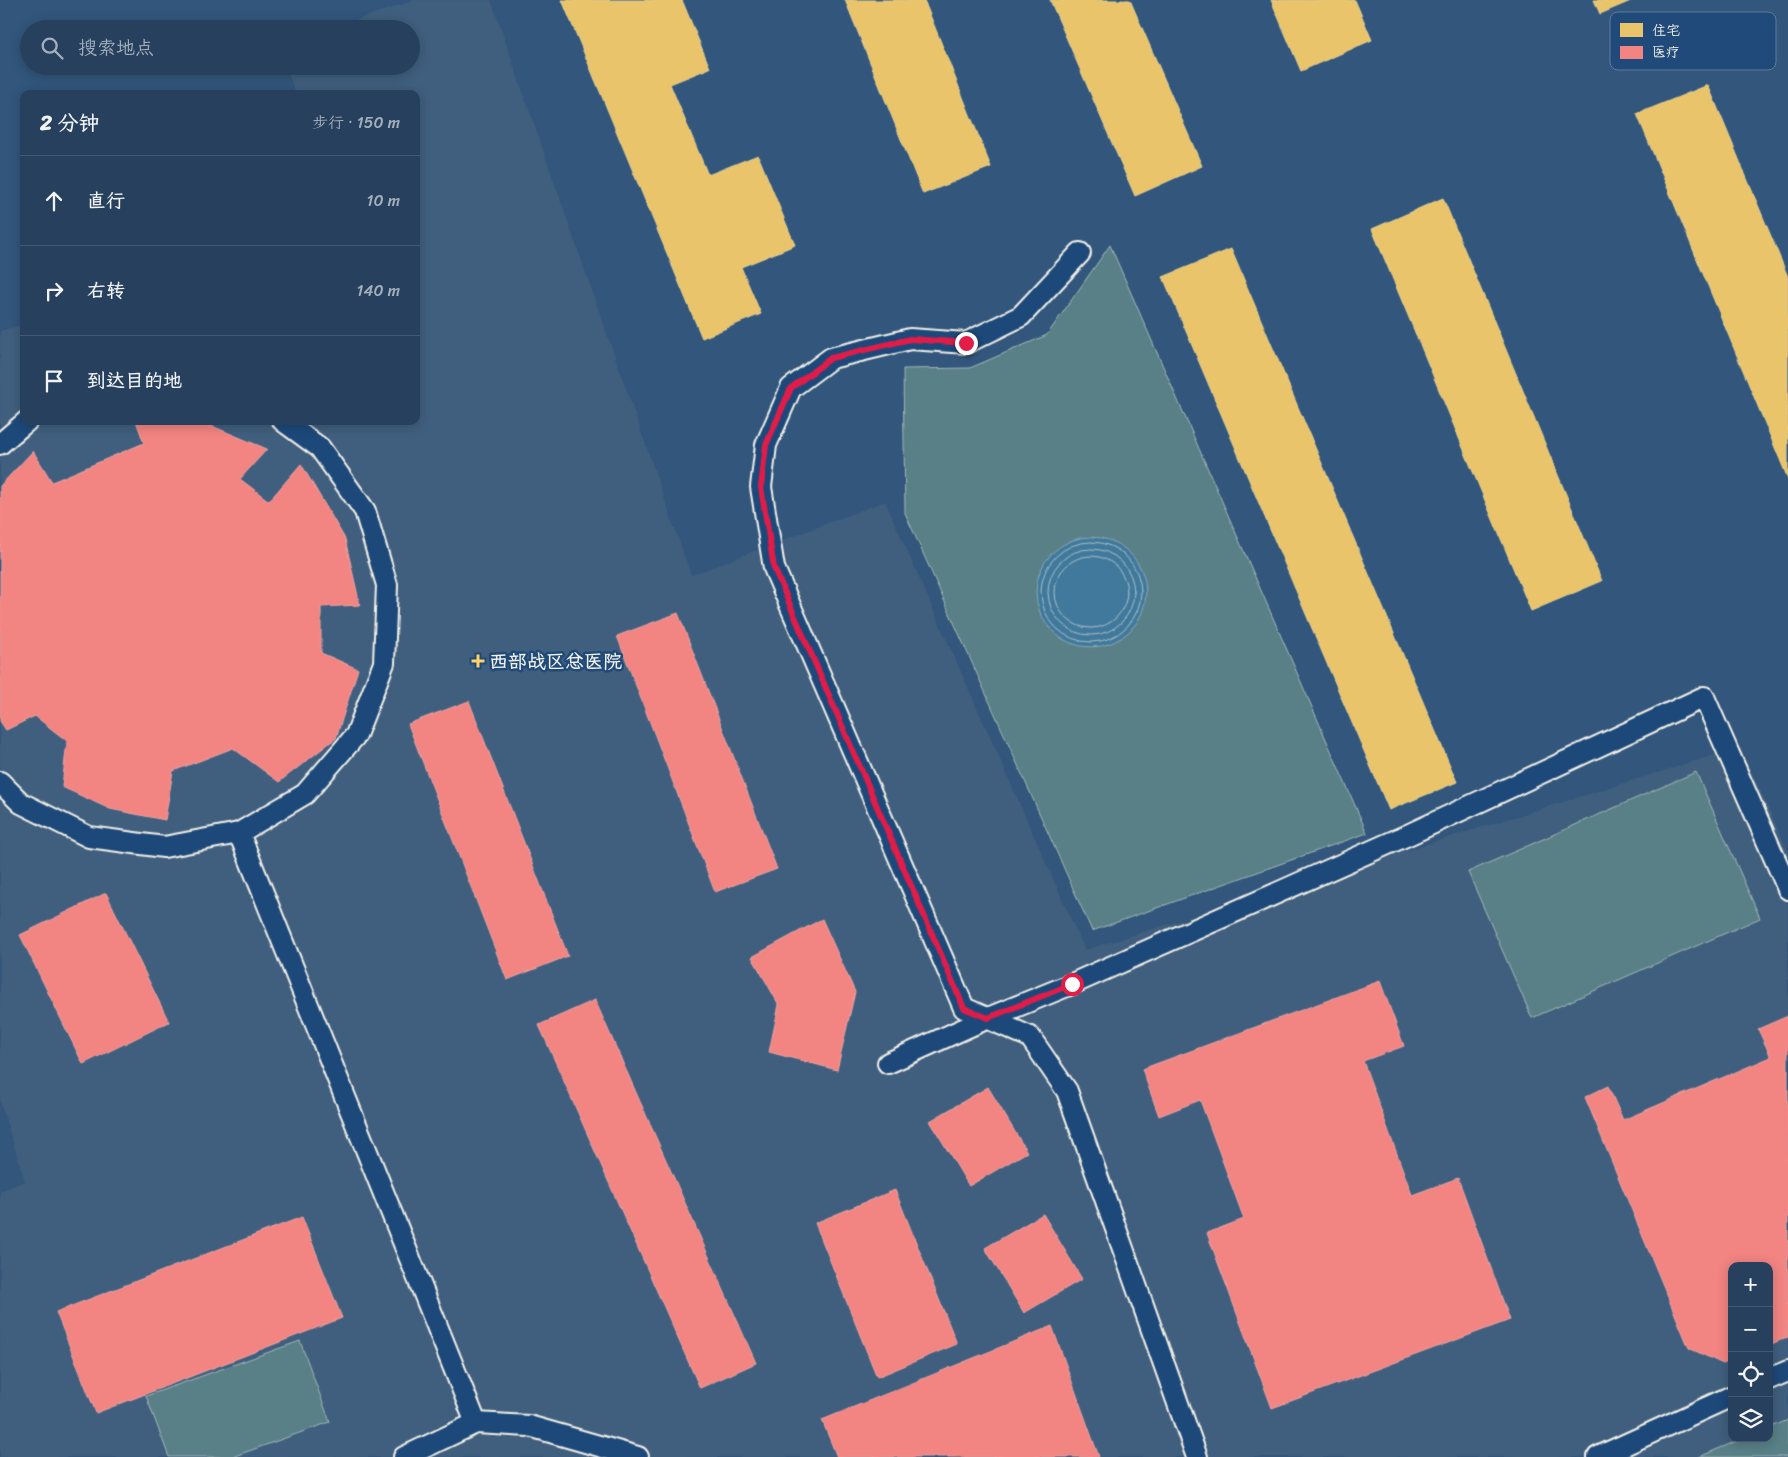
<!DOCTYPE html>
<html lang="zh">
<meta charset="utf-8">
<style>
body{margin:0;font-family:Sriracha,"LXGW WenKai TC",sans-serif;background:#324b66;color:#f1f3f6}
.controls{position:absolute;right:15px;bottom:15px;display:grid;overflow:hidden;border-radius:10px;box-shadow:0 2px 12px #0003}
.controls button{width:45px;height:45px;display:grid;place-items:center;padding:0;border:0;border-bottom:1px solid #425972;background:#26405d;color:#f1f3f6;font:25px sans-serif}
.stop{position:absolute;width:15px;height:15px;margin:-11px;border:4px solid #e11d48;border-radius:50%;background:#fff}
.stop.end{background:#e11d48;border-color:#fff;box-shadow:0 1px 5px #0008}
.list{margin:0;padding:0;list-style:none}
h2{display:flex;justify-content:space-between;align-items:center;height:65px;margin:0;padding:0 20px;font-size:21px}
h2 small{font-size:16px;font-weight:400;color:#a4afbc}
.list li{display:grid;grid-template-columns:32px 1fr auto;gap:15px;align-items:center;box-sizing:border-box;height:90px;padding:0 20px;border-top:1px solid #425972}
.list b{display:block;font-size:19px;white-space:nowrap}
.list em{font-size:16px;font-style:normal;color:#a4afbc}
.icon{flex:none;width:28px;height:28px;fill:none;stroke:currentColor;stroke-width:2;stroke-linecap:round;stroke-linejoin:round}
.map{position:relative;flex:none;width:1788px;height:1457px;overflow:hidden}
.search{position:absolute;background:#26405d;box-shadow:0 2px 12px #0003;left:20px;top:20px;width:400px;height:55px;display:flex;align-items:center;gap:12px;box-sizing:border-box;padding:0 18px;border-radius:28px;color:#a4afbc;font-size:19px}
.panel{position:absolute;background:#26405d;box-shadow:0 2px 12px #0003;left:20px;top:90px;width:400px;height:335px;border-radius:10px}
.map>svg:first-child{display:block}
.built{fill:#405e7e;fill-rule:evenodd}
.green{fill:#598086;stroke:#a6b8b7}
.water{fill:#41799b;stroke:#89a9ba}
.homes{fill:#e9c46a;stroke:#ecd290}
.health{fill:#f28482;stroke:#f3a5a1}
.lines{fill:none;stroke-linecap:round;stroke-linejoin:round}
.shore{stroke:#acc1c9;stroke-width:1}
.service-casing{stroke:#f4f1e8;stroke-width:24}
.service{stroke:#1f4a7a;stroke-width:20}
.route{stroke:#e11d48;stroke-width:6}
.poi-dot{fill:#ffd166;stroke:#1f4a7a;stroke-width:2}
.labels{text-anchor:middle;stroke-width:5;stroke-linejoin:round;paint-order:stroke}
.poi-label{font-size:19px;font-weight:bold;fill:#f4f1e8;stroke:#1f4a7a;text-anchor:start}
.key{fill:#1f4a7a;stroke:#5f7c9b;stroke-width:1}
.key-label{font-size:14px;fill:#f4f1e8}
</style>
<div class="map">
<svg width="1788" height="1457" viewBox="0 0 1788 1457">
<rect width="100%" height="100%" fill="#32567c"/>
<filter id="ink" filterUnits="userSpaceOnUse"><feTurbulence type="fractalNoise" baseFrequency=".02" numOctaves="2"/><feDisplacementMap in="SourceGraphic" scale="10" xChannelSelector="R" yChannelSelector="G"/><feConvolveMatrix kernelMatrix="1 2 1 2 8 2 1 2 1" color-interpolation-filters="sRGB"/></filter>
<g filter="url(#ink)">
<path class="built" d="M415,0h76l200,575 194,-74 200,449 655,-203 48,103v607h-1788v-266l25,-10 -25,-79v-771l24,-7v97h392v-327h-120l-11,-28h126v-37h-82zM1732,1266h37v172h-37z"/>
<g class="green">
<polygon points="1110,245 1367,833 1092,931 905,513 903,369 970,368 1047,335"/>
<polygon points="1696,772 1760,918 1532,1018 1468,872"/>
<polygon points="300,1341 330,1422 232,1457 169,1457 146,1396"/>
<polygon points="1788,1420 1788,1457 1699,1457 1744,1438 1769,1438 1769,1428"/>
</g>
<circle class="water" cx="1091" cy="592" r="55"/>
<g class="homes">
<polygon points="562,0 682,0 710,68 670,84 708,175 758,155 795,245 741,267 761,314 702,338"/>
<polygon points="845,0 924,0 991,167 923,194"/>
<polygon points="1050,0 1130,0 1202,166 1135,196"/>
<polygon points="1271,0 1355,0 1372,40 1301,71"/>
<polygon points="1594,0 1633,0 1600,14"/>
<polygon points="1708,85 1788,277 1788,479 1637,114"/>
<polygon points="1443,198 1602,581 1531,611 1372,229"/>
<polygon points="1231,249 1457,782 1389,810 1163,277"/>
</g>
<g class="health">
<polygon points="136,421 200,421 267,449 240,479 269,501 301,464 345,539 360,605 321,607 321,653 358,669 336,738 279,782 233,748 173,771 165,820 110,809 62,787 67,741 35,716 6,730 0,721 0,486 33,451 52,482 144,443"/>
<polygon points="678,613 777,869 715,892 617,636"/>
<polygon points="469,701 568,956 507,980 408,724"/>
<polygon points="106,893 169,1022 83,1064 20,935"/>
<polygon points="822,919 855,992 837,1070 769,1052 779,1005 752,957"/>
<polygon points="1380,981 1404,1046 1363,1061 1412,1195 1458,1178 1510,1320 1272,1408 1207,1233 1244,1219 1200,1100 1159,1116 1142,1069"/>
<polygon points="595,1000 756,1363 700,1388 539,1025"/>
<polygon points="1788,1016 1788,1337 1769,1345 1769,1266 1732,1266 1732,1360 1723,1364 1689,1348 1585,1097 1608,1086 1623,1120 1771,1057 1758,1029"/>
<polygon points="988,1087 1027,1152 969,1186 930,1121"/>
<polygon points="895,1190 957,1344 877,1377 815,1223"/>
<polygon points="1043,1214 1082,1279 1024,1313 985,1248"/>
<polygon points="302,1217 342,1318 96,1413 56,1312"/>
<polygon points="1052,1326 1099,1457 837,1457 822,1420"/>
</g>
<g class="lines">
<g class="shore">
<circle cx="1091" cy="592" r="50"/>
<circle cx="1091" cy="592" r="43"/>
<circle cx="1091" cy="592" r="36"/>
</g>
<defs>
<g id="service">
<polyline points="1080,253 1021,316 966,343 910,339 831,358 791,388 766,445 761,487 774,568 964,1008 1030,1037 1067,1091 1197,1457"/>
<polyline points="0,444 27,421"/>
<polyline points="0,782 21,803 89,837 164,847 239,833 305,794 356,735 384,663 387,585 365,511 320,448 283,421"/>
<polyline points="239,833 476,1423"/>
<polyline points="888,1063 988,1018 1072,984 1410,834 1704,697 1788,889"/>
<polyline points="1769,1379 1788,1371"/>
<polyline points="404,1457 476,1423 529,1426 638,1457"/>
<polyline points="1598,1457 1732,1396"/>
</g>
</defs>
<use href="#service" class="service-casing"/>
<use href="#service" class="service"/>
</g>
</g>
<g class="lines" filter="url(#ink)">
<polyline class="route" points="966,343 910,339 831,358 791,388 766,445 761,487 774,568 964,1008 988,1018 1072,984"/>
</g>
<path class="poi-dot" d="M475.5 653.5h5v5h5v5h-5v5h-5v-5h-5v-5h5z"/>
<g class="labels">
<g class="poi-label">
<text x="489" y="668">西部战区总医院</text>
</g>
</g>
<rect x="1610" y="12" width="166" height="58" rx="8" class="key"/>
<rect x="1620" y="23" width="23" height="14" fill="#e9c46a"/>
<rect x="1620" y="46" width="23" height="13" fill="#f28482"/>
<g class="key-label">
<text x="1652" y="35">住宅</text>
<text x="1652" y="57">医疗</text>
</g>
</svg>
<div class="controls">
<button>+</button>
<button>−</button>
<button><svg class="icon" aria-label="locate" viewBox="0 0 24 24"><circle cx="12" cy="12" r="6"/><path d="M12 2v4M12 18v4M2 12h4M18 12h4"/></svg></button>
<button><svg class="icon" aria-label="layers" viewBox="0 0 24 24"><path d="M12 4l9 5-9 5-9-5zM3 14l9 5 9-5"/></svg></button>
</div>
<div class="stop" style="left:1072px;top:984px"></div>
<div class="stop end" style="left:966px;top:343px"></div>
<div class="search"><svg class="icon" aria-label="search" viewBox="0 0 24 24"><circle cx="10" cy="10" r="6"/><path d="M15 15l6 6"/></svg>搜索地点</div>
<section class="panel">
<h2>2 分钟<small>步行 · 150 m</small></h2>
<ul class="list">
<li><svg class="icon" aria-label="ahead" viewBox="0 0 24 24"><path d="M12 20V5M6 11l6-6 6 6"/></svg><div><b>直行</b></div><em>10 m</em></li>
<li><svg class="icon" aria-label="right" viewBox="0 0 24 24"><path d="M7 20v-9h11M14 6l5 5-5 5"/></svg><div><b>右转</b></div><em>140 m</em></li>
<li><svg class="icon" aria-label="arrive" viewBox="0 0 24 24"><path d="M6 21V4h12l-3 4 3 4H6"/></svg><div><b>到达目的地</b></div></li>
</ul>
</section>
</div>
